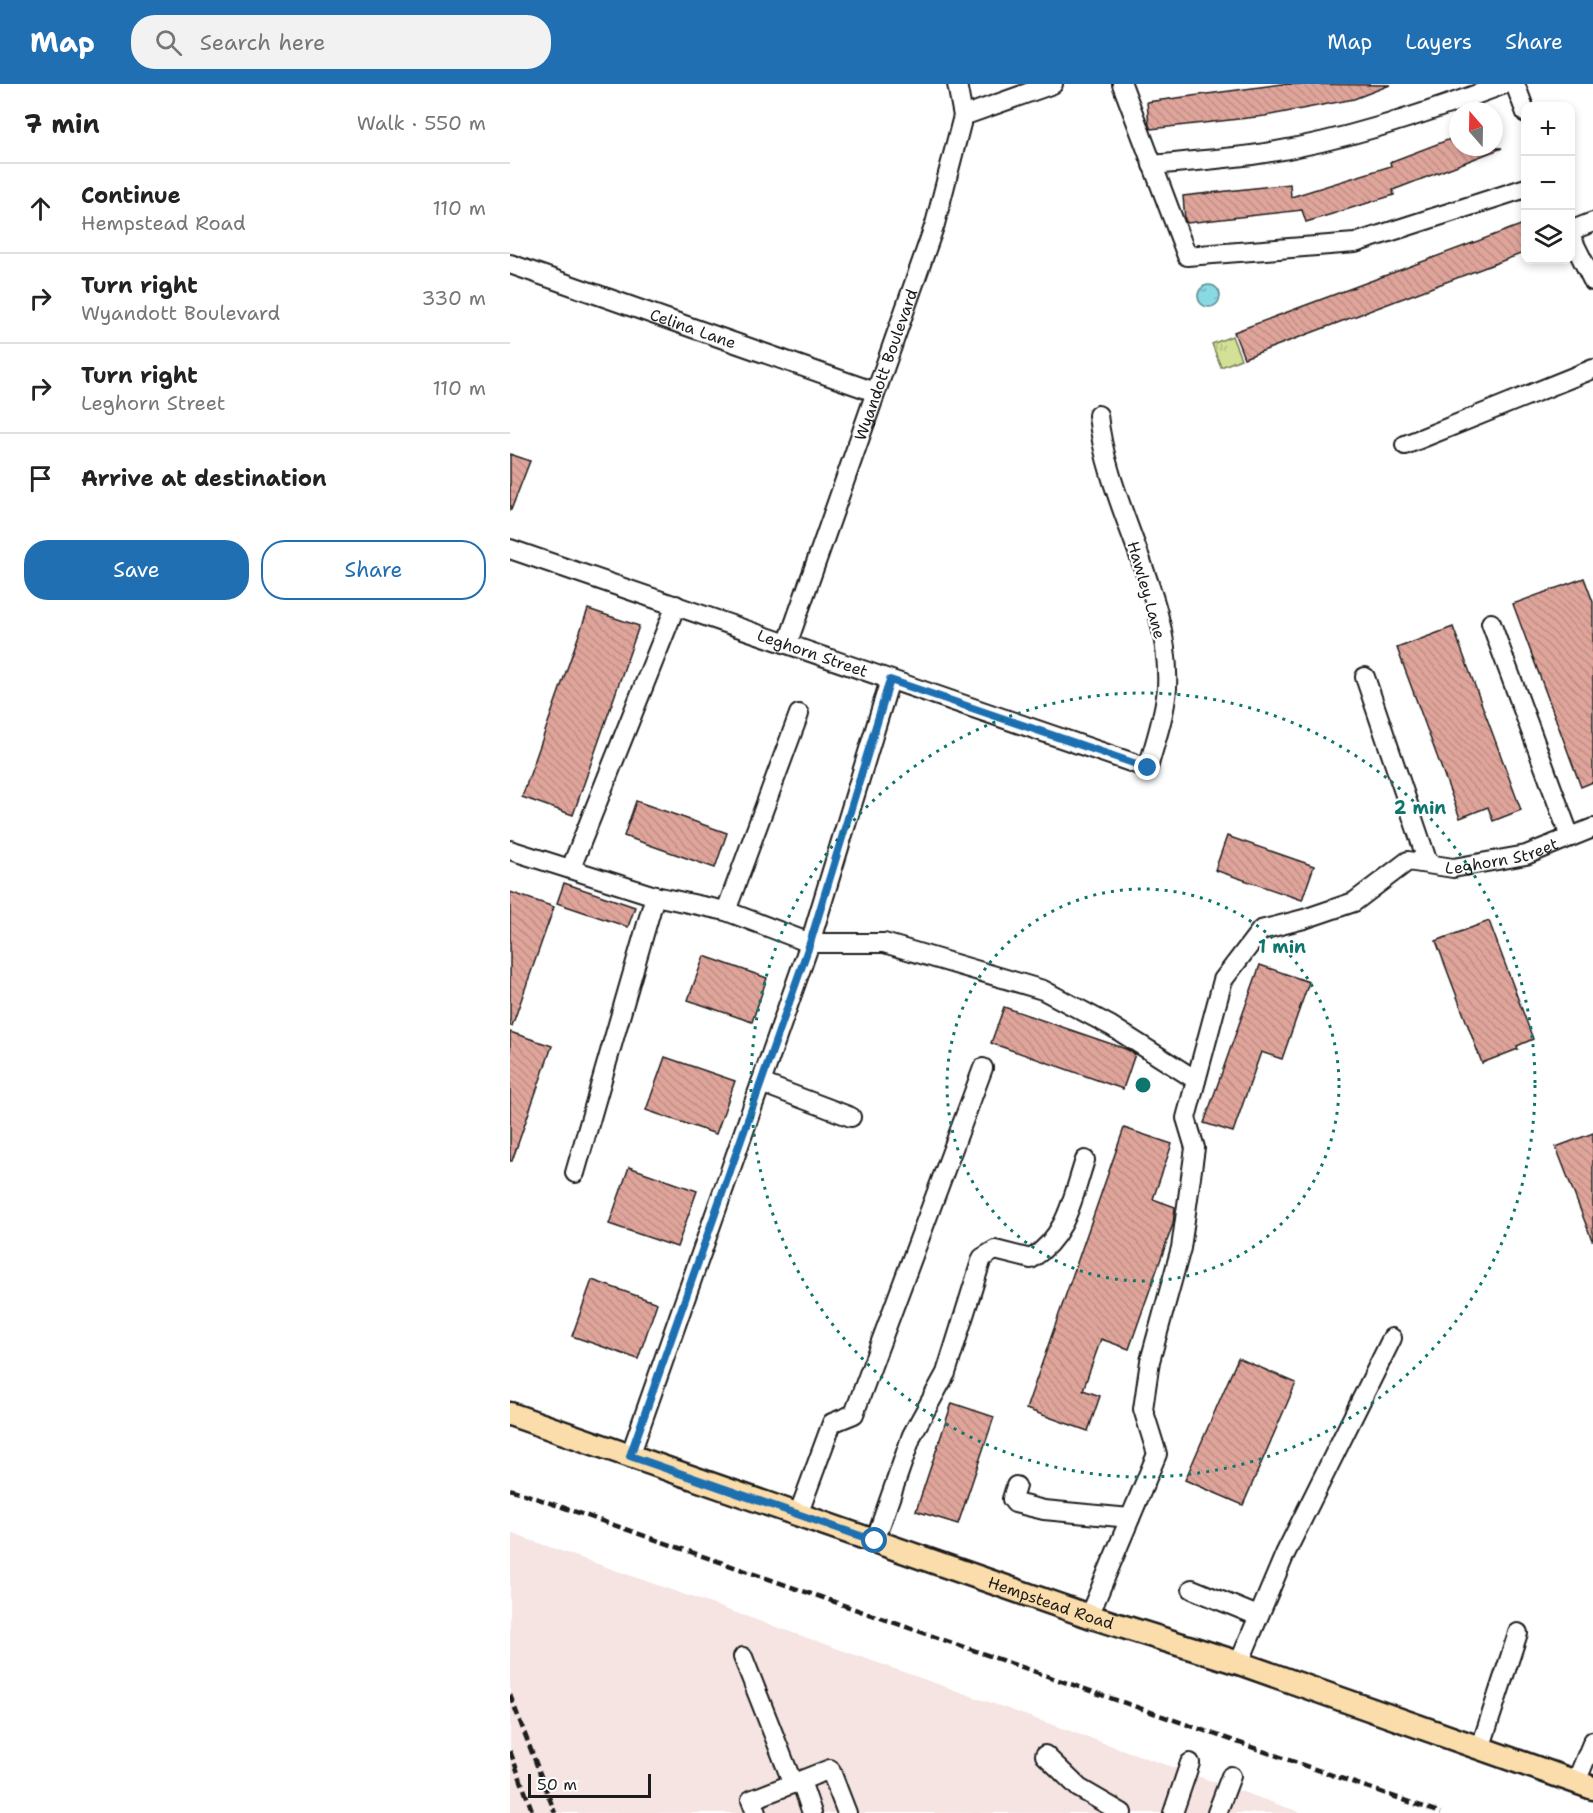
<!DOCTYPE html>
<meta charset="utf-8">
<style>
body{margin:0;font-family:"Shantell Sans",sans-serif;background:#f2f2f2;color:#222}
.controls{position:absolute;right:18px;top:18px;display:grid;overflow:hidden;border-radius:12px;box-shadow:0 3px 9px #0003}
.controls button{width:54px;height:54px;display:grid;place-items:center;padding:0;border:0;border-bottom:2px solid #e0e0e0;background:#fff;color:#222;font:30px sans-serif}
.compass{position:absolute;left:939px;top:18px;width:54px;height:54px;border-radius:50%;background:#fff;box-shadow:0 3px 9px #0003;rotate:340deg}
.scale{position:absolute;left:18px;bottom:15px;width:123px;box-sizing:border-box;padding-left:6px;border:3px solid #1c1c1c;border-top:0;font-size:16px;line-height:21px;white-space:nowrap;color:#1c1c1c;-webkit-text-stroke:4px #fff;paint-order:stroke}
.stop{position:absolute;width:18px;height:18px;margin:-14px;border:4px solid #1f6fb2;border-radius:50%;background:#fff}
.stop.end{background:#1f6fb2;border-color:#fff;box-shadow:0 2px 6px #0008}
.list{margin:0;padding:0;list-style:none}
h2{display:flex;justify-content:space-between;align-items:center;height:78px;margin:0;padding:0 24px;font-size:26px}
h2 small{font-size:20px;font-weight:400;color:#767676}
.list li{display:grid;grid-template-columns:39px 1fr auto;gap:18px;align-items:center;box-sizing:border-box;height:90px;padding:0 24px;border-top:2px solid #e0e0e0}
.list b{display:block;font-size:22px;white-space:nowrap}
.list p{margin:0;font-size:20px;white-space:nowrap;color:#767676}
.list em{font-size:20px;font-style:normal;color:#767676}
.actions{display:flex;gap:12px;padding:18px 24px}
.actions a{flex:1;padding:14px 0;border:2px solid #1f6fb2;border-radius:24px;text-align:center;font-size:21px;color:#1f6fb2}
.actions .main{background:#1f6fb2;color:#fff}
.icon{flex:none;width:33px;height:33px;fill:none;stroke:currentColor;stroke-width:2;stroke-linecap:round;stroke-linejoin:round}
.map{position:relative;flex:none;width:1083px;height:1729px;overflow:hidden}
header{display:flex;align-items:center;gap:36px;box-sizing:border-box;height:84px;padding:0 30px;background:#1f6fb2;color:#fff}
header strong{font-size:28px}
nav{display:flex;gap:33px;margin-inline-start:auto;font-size:21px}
.search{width:420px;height:54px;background:#f2f2f2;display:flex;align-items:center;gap:15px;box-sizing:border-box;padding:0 21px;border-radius:24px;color:#767676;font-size:22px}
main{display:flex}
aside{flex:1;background:#fff}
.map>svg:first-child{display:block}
.built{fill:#f5e4e1}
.grass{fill:url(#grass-tufts);stroke:#777e58;stroke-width:1.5}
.water{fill:url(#water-ripples);stroke:#5d8d93;stroke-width:1.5}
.building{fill:url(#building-back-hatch);stroke:#1c1c1c;stroke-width:1.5}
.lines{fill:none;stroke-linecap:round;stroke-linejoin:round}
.minor-casing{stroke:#1c1c1c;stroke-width:22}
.major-casing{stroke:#1c1c1c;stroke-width:27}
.minor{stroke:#fff;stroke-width:18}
.major{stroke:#fbddab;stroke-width:22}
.rail{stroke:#1c1c1c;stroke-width:4.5;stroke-dasharray:9 4.5;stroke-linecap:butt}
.route{stroke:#1f6fb2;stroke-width:8}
.ring{fill:none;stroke:#0f766e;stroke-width:3;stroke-dasharray:3 6}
.labels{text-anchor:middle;stroke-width:4.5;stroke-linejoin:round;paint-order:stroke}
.street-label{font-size:16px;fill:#1c1c1c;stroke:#fff}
.centre{fill:#0f766e;stroke:#fff;stroke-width:3}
.ring-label{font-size:18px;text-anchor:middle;font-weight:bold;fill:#0f766e;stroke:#fff;stroke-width:4.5;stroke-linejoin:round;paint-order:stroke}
</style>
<header>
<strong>Map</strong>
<div class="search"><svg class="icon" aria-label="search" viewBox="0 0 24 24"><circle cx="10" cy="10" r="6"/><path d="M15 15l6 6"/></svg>Search here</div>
<nav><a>Map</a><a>Layers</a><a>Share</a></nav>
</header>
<main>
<aside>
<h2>7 min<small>Walk · 550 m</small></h2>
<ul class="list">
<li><svg class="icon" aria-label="ahead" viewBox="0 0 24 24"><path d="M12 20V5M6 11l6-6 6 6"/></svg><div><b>Continue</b><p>Hempstead Road</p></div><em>110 m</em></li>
<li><svg class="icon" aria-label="right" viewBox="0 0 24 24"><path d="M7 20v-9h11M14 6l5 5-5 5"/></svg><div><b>Turn right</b><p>Wyandott Boulevard</p></div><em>330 m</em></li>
<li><svg class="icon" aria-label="right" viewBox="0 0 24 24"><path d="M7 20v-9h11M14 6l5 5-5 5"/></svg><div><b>Turn right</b><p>Leghorn Street</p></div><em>110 m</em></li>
<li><svg class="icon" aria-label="arrive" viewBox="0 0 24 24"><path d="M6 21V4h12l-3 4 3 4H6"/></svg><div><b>Arrive at destination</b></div></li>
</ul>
<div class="actions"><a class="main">Save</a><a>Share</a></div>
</aside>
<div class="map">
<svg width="1083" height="1729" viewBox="0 0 1083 1729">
<defs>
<pattern id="grass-tufts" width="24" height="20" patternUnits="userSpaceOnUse" patternTransform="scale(1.5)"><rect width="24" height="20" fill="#d2e195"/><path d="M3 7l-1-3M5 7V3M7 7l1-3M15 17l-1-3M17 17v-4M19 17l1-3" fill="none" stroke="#b4c080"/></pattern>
<pattern id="water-ripples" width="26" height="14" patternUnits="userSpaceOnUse" patternTransform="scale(1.5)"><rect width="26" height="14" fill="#89d9e3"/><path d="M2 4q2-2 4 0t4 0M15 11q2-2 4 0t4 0" fill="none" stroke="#76bac2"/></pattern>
<pattern id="building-back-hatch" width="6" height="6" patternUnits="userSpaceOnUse" patternTransform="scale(1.5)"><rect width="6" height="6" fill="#dfa59b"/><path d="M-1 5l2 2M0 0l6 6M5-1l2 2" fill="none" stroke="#bf8d85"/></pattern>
</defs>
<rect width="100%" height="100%" fill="#fff"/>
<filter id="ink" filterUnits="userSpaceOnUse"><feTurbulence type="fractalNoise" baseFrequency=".0167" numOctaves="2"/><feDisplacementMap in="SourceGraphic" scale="12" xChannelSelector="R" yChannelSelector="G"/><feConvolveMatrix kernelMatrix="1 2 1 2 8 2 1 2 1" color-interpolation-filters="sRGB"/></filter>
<g filter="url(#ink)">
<polygon class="built" points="0,1449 792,1729 0,1729"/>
<polygon class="grass" points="722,252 731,275 711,283 702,260"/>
<circle class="water" cx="699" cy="212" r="11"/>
<g class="building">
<polygon points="772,0 880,1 844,15 755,32 641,45 639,41 637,18"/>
<polygon points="948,52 948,63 992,64 883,106 884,111 796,138 792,126 677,139 675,136 673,112 780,100 781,113 881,82 880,78"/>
<polygon points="1016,139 1016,168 734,274 724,248"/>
<polygon points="0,370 20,377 1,426 0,426"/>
<polygon points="1074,494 1083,518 1083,698 1071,703 1003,520"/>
<polygon points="78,525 129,542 63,731 12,713"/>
<polygon points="943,543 1011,726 983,737 978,723 950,734 887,564"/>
<polygon points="126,717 217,749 205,784 114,752"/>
<polygon points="717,752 804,782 792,816 705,786"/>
<polygon points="54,799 125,823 118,843 47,819"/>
<polygon points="0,808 44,823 2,942 0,942"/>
<polygon points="979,837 1023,955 1007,962 1008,965 972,979 926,857"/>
<polygon points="194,872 257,894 242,938 178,916"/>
<polygon points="750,881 799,898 772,975 751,968 723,1048 694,1039"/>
<polygon points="494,923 616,965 625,970 613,1005 481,959"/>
<polygon points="0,948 42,962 2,1077 0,1077"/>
<polygon points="155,973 225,997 206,1050 136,1026"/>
<polygon points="614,1044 662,1060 643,1115 665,1123 663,1140 619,1265 591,1255 573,1306 590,1312 578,1347 516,1325"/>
<polygon points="1083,1049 1083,1156 1082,1156 1046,1063"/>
<polygon points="119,1083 187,1107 167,1163 99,1140"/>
<polygon points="82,1196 147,1219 128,1275 62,1252"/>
<polygon points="728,1274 786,1299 733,1421 675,1396"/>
<polygon points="442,1319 484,1333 448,1440 406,1427"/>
</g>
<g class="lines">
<defs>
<g id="minor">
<polyline points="612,0 677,172 845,159 1016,104"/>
<polyline points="1005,0 1016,29"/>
<polyline points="453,32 543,0"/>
<path d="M642,81c33,-3 67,-6 100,-10 86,-12 172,-41 253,-71"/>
<polyline points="1060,147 1083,138"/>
<polyline points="1060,151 1083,197"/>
<path id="s1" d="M0,180l365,128"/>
<polyline points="895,361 1083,285"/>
<path id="s2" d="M0,465l638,219c7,-26 17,-53 19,-80 5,-91 -60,-182 -69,-273"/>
<polyline points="981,539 1060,753"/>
<path id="s3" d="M278,558l147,-418 28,-108 -6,-32"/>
<polyline points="855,593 918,779"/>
<polyline points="0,766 145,812 216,827 300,859 374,859 533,906 601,942 686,996"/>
<polyline points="61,784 166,521"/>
<polyline points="216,827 289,630"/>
<polyline points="251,999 341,1033"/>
<polyline points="65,1089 145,812"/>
<polyline points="120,1372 300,859 380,596"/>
<polyline points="506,1402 502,1415 505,1419 534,1426 620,1434"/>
<polyline points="288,1431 322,1339 344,1330 473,984"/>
<path d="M365,1457l37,-106 34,-62 36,-115 13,-8 36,9c36,-23 41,-60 54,-99"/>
<polyline points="682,1505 748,1532"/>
<path id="s4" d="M579,1532l68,-162 -14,-45 7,-48 31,-113 14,-100 -9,-30 37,-138 38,-50 43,-11 50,-17 54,-41 45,7 73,-13 67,-27"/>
<polyline points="233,1573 283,1700"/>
<polyline points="729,1579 775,1470 882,1254"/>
<polyline points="970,1665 1008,1549"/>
<polyline points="535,1671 569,1704 612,1729"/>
<polyline points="291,1697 302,1729"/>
<polyline points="1066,1698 1083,1657"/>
<polyline points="246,1729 241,1716 320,1685 337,1729"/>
<polyline points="663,1729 680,1679"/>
<polyline points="707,1729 721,1692"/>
</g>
<g id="major">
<path id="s5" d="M0,1330l579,202 150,47 354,125"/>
</g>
</defs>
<use href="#minor" class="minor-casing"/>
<use href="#major" class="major-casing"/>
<use href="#minor" class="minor"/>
<use href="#major" class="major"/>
<g class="rail">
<polyline points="0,1405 931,1729"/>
<polyline points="0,1611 45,1729"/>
<polyline points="0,1667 23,1729"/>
</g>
</g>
</g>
<g class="lines" filter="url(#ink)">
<polyline class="route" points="365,1457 120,1372 300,859 380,596 638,684"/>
</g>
<g class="ring">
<circle cx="633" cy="1001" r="196"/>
<circle cx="633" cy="1001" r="392"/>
</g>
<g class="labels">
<g class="street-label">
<text dy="6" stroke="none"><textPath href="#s1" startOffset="194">Celina Lane</textPath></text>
<text dy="6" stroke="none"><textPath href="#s3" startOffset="294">Wyandott Boulevard</textPath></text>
<text transform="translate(637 506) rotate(74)" y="6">Hawley Lane</text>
<text dy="6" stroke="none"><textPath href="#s2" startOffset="320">Leghorn Street</textPath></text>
<text dy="6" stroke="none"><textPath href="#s4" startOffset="987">Leghorn Street</textPath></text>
<text dy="6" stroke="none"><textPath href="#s5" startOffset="573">Hempstead Road</textPath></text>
</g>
</g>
<circle cx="633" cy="1001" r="9" class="centre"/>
<g class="ring-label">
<text x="910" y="730">2 min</text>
<text x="772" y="869">1 min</text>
</g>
</svg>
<div class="controls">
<button>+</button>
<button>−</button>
<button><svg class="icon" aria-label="layers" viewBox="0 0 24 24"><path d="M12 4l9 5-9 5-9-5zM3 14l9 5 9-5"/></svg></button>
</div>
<svg class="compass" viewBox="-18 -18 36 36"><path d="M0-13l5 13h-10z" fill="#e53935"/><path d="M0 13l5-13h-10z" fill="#767676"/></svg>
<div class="scale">50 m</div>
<div class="stop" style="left:365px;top:1457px"></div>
<div class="stop end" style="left:638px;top:684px"></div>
</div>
</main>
